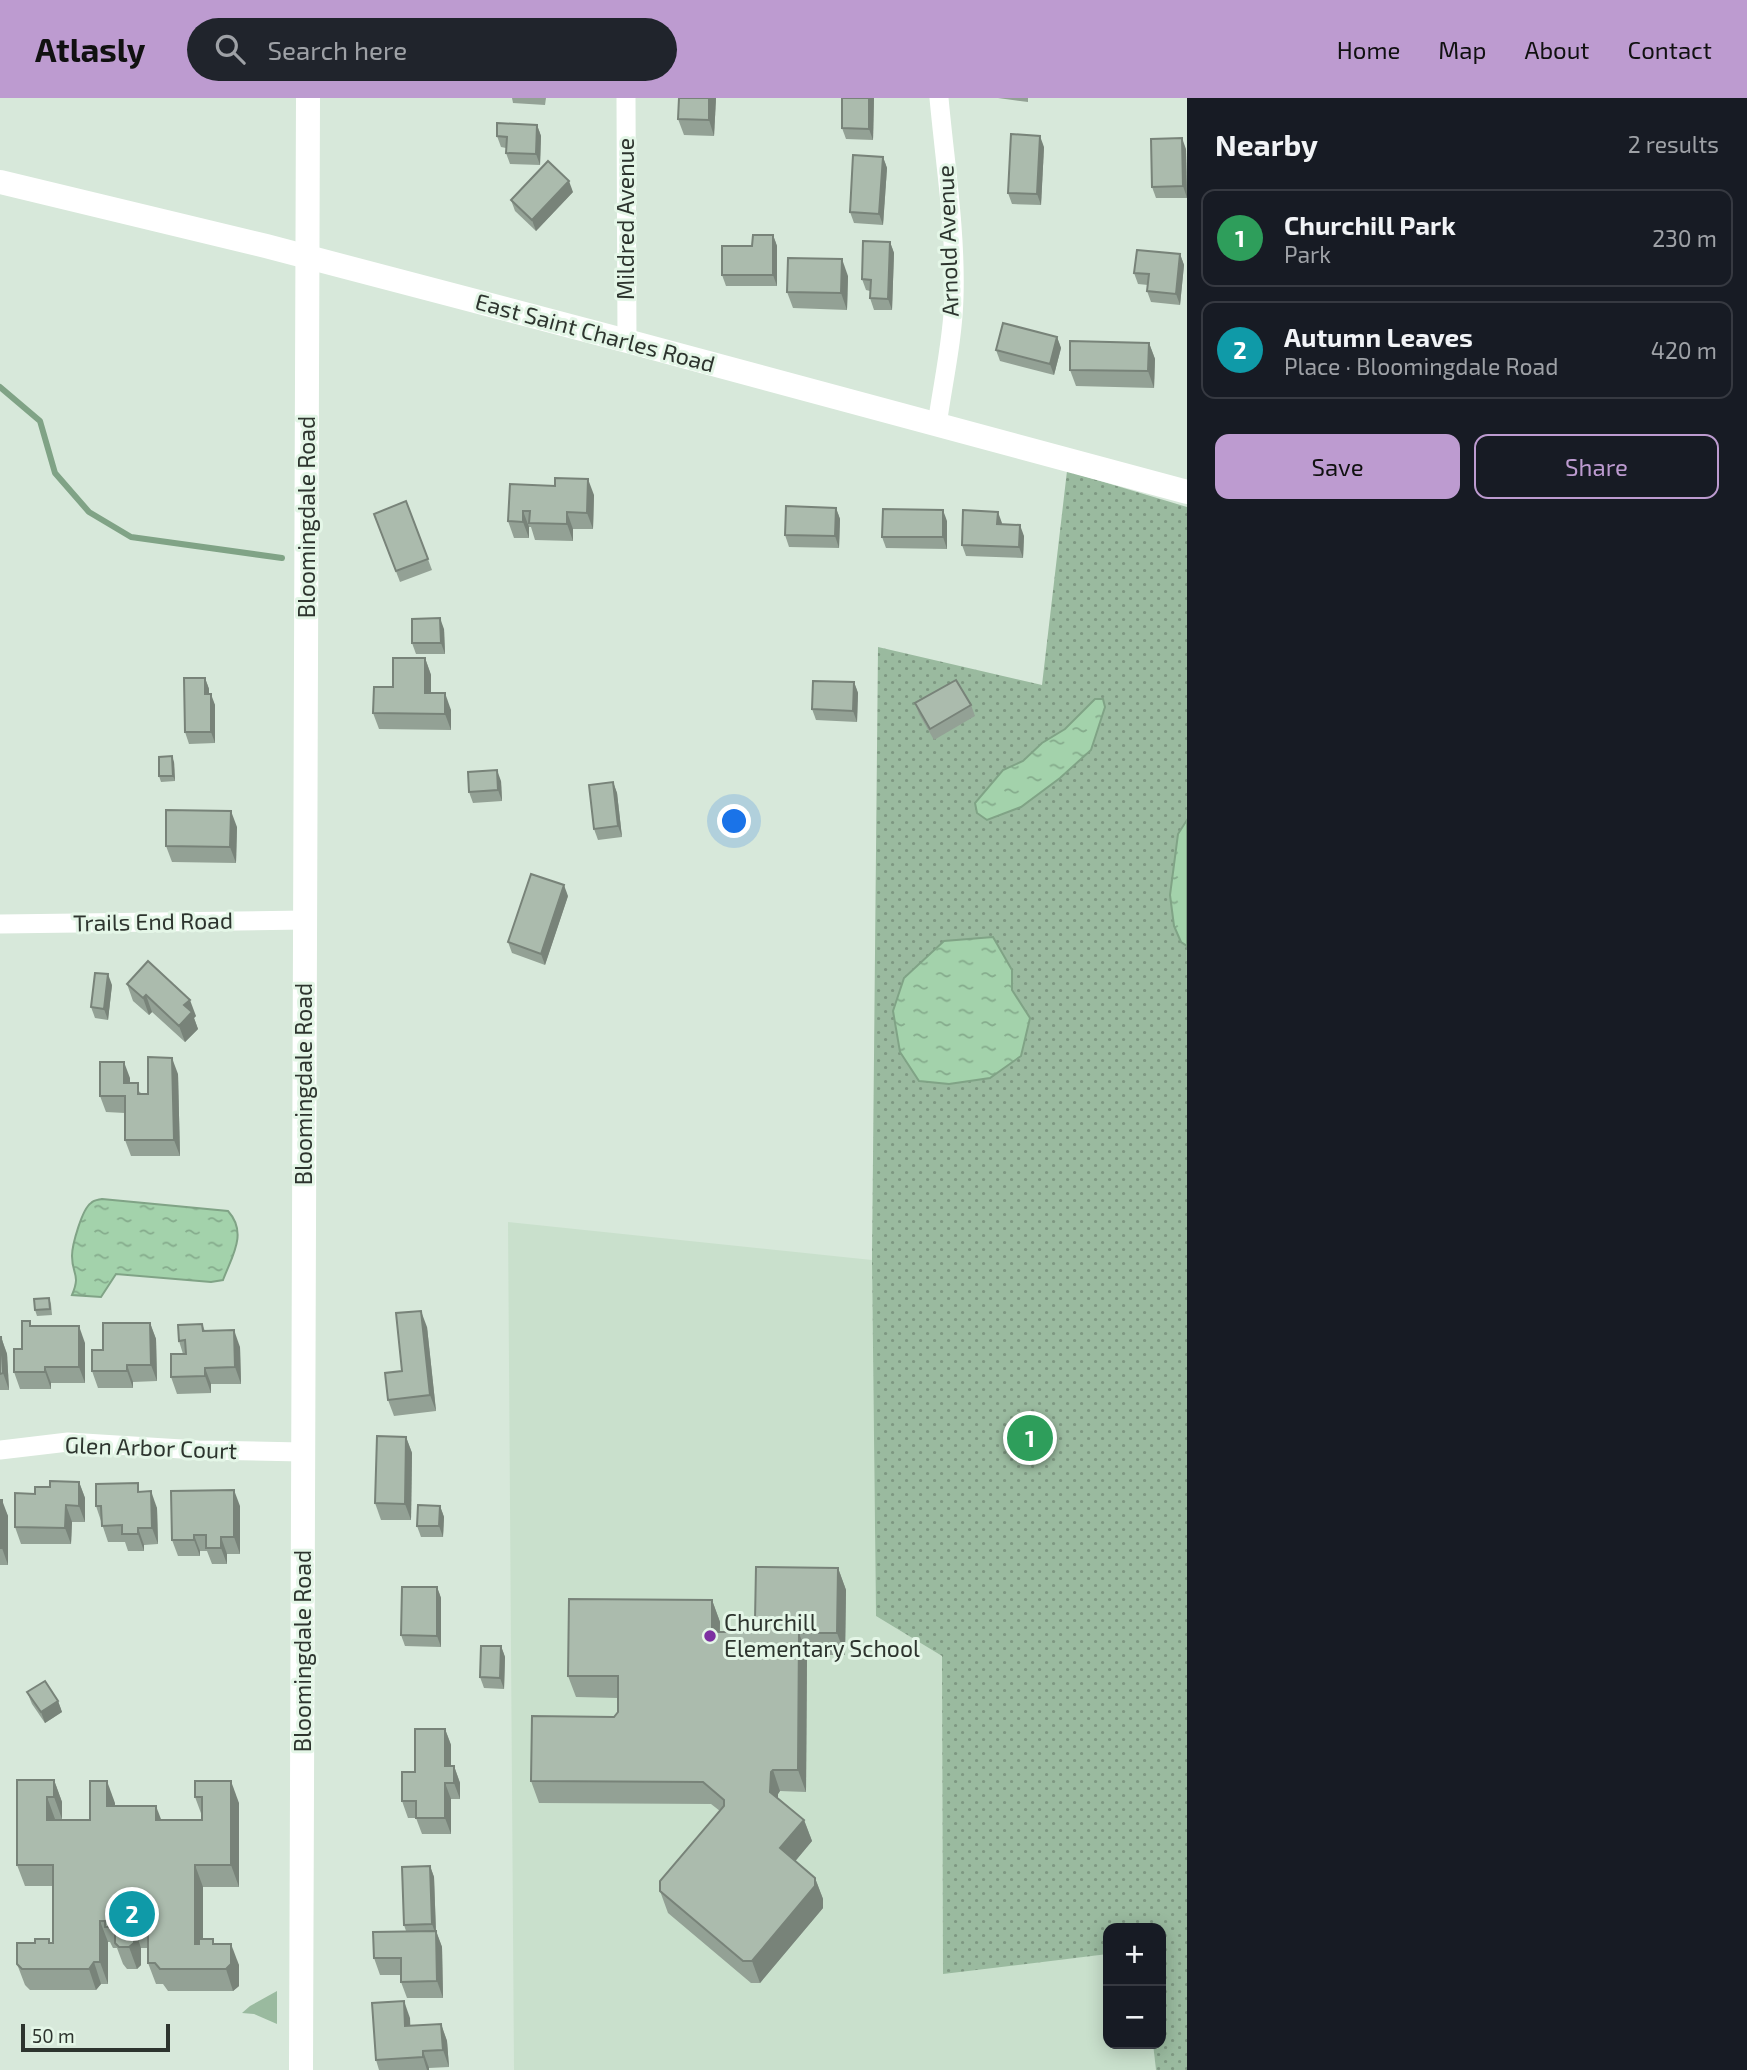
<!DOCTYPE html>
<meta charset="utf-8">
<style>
body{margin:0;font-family:"Exo 2",sans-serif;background:#20242c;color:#f1f3f6}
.controls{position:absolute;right:21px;bottom:21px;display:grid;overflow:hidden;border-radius:14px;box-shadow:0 4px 18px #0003}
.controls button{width:63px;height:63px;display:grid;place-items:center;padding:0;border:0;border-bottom:2px solid #363941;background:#171b24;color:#f1f3f6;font:35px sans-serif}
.scale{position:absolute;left:21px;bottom:18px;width:149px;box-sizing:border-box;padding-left:7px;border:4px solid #2d342e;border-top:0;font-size:19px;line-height:24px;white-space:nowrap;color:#2d342e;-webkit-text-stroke:5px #e4f6e7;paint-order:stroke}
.you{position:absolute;left:735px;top:724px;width:24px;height:24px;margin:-18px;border:5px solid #fff;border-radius:50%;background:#1a73e8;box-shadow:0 0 0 10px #1a73e833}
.badge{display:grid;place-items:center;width:46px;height:46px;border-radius:50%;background:#bd9bd0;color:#fff;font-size:23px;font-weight:700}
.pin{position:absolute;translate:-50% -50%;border:4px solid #fff;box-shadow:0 2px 7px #0006}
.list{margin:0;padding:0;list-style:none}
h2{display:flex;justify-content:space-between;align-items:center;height:91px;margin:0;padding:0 28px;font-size:30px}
h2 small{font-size:23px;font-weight:400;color:#9ea1a6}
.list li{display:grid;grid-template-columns:46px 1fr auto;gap:21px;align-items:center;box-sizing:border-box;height:98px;margin:0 14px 14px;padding:0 14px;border:2px solid #363941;border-radius:14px}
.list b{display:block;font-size:26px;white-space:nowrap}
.list p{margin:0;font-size:23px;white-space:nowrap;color:#9ea1a6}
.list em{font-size:23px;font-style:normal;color:#9ea1a6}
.actions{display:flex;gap:14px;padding:21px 28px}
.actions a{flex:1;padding:16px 0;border:2px solid #bd9bd0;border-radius:14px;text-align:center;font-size:24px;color:#bd9bd0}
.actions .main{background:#bd9bd0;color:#111}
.icon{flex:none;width:38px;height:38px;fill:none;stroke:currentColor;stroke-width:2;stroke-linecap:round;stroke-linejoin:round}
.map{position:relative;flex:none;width:1187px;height:1972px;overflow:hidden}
header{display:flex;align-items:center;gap:42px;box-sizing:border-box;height:98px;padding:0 35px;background:#bd9bd0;color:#111}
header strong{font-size:33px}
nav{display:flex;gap:38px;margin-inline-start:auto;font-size:24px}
.search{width:490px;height:63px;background:#20242c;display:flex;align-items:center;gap:18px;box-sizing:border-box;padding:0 24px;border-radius:38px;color:#9ea1a6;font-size:26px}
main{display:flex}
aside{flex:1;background:#171b24}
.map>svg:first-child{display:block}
.built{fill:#c9e0cc}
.grass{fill:#9aba9f}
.park{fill:url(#park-dots)}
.water{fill:url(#water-ripples);stroke:#80a386;stroke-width:2}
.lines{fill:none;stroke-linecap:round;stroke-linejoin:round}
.stream{stroke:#80a386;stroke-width:6}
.minor{stroke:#fff;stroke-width:19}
.tertiary{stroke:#fff;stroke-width:24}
.wall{fill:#93a195}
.shaded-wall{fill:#788379}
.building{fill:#abbbad;stroke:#788379;stroke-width:2}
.poi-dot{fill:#7d30a1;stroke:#e4f6e7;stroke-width:2.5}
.labels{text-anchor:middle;stroke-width:6;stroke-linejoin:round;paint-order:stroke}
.street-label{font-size:23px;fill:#2d342e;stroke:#e4f6e7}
.poi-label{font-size:23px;fill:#2d342e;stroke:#e4f6e7;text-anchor:start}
</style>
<header>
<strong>Atlasly</strong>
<div class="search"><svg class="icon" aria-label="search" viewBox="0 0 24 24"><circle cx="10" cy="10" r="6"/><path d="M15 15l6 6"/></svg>Search here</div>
<nav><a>Home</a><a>Map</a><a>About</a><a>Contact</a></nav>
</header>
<main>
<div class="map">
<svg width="1187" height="1972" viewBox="0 0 1187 1972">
<defs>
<pattern id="park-dots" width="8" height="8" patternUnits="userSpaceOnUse" patternTransform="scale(1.75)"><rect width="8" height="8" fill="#9aba9f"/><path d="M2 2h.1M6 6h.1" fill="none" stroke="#7e9882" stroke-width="1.8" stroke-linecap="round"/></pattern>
<pattern id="water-ripples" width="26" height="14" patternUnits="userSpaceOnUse" patternTransform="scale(1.75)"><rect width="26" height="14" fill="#a3d2ab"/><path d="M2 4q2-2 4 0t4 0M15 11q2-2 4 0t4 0" fill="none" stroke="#85ab8c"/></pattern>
</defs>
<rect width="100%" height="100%" fill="#d7e8da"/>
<polygon class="built" points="508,1124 872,1162 876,1518 942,1558 943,1875 1108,1856 1108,1946 1153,1946 1156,1972 514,1972"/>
<polygon class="grass" points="277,1893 277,1926 254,1916 242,1915 250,1908"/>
<polygon class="park" points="1067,373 1187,409 1187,1972 1156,1972 1153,1946 1161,1946 1161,1830 1108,1830 1108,1856 943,1876 942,1558 876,1518 872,1162 878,549 1042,587"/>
<g class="water">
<polygon points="1095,601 1103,601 1105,609 1091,652 1060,680 1021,709 987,722 977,715 975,705 1003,672 1023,663 1042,645 1065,631"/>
<polygon points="1187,722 1187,848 1181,844 1174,828 1170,797 1178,736"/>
<polygon points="993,839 1012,872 1012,892 1030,920 1021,958 990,980 949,986 919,983 900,954 893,913 904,880 944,843"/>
<path d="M102,1101l126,12c20,22 4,45 -5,69l-12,2 -95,-8 -15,23 -29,-2c9,-21 0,-20 0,-39 0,-11 10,-47 19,-53 3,-3 7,-3 11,-4z"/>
</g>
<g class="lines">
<polyline class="stream" points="0,289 40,323 55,375 89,414 131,439 282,460"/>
<g class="minor">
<polyline points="626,0 627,243"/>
<path d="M937,327c6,-43 16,-86 17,-128 2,-66 -9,-133 -15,-199"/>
<polyline points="0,826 306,822"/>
<polyline points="0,1352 68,1344 198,1352 302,1354"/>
</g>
<g class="tertiary">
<polyline points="0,84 266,148 627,243 1187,394"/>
<polyline points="301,1972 308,0"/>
</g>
</g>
<g class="wall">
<polygon points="512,0 546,0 545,7 513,5"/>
<polygon points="679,0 716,0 714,38 684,37 678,21"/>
<polygon points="842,0 874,0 873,42 846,41 842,30"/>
<polygon points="998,0 1028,0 1028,4"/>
<polygon points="537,27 541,38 540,67 510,66 506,55 506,50 501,49 497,38"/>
<polygon points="1044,49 1041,107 1012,106 1008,95"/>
<polygon points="1186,51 1187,100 1156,100 1152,89"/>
<polygon points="883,59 887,70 883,127 854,125 850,114"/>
<polygon points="573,94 536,133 515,113 511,102"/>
<polygon points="773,137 777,148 777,188 726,188 722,177 752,148"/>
<polygon points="890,144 894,155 892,212 874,212 870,200 870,193 866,192 862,181"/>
<polygon points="1180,156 1184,167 1180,207 1151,204 1147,193 1148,187 1138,186 1134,175"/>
<polygon points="848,178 847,212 793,210 787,194"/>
<polygon points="1057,239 1061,250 1054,277 1000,263 996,252"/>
<polygon points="1149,245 1155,261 1154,290 1076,288 1070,272"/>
<polygon points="510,386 594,397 593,431 573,431 573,443 535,442 531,429 529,429 529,440 514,440 508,423"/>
<polygon points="406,403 432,472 400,484 374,416"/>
<polygon points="836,410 840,421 839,450 789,449 785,437"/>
<polygon points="947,423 947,451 886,450 882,439"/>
<polygon points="1002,425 1002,426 1024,438 1023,460 966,458 962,447"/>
<polygon points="444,531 445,556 416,556 412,545"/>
<polygon points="425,560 431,577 431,595 451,612 451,632 379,631 373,615 393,589"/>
<polygon points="205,580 209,591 209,596 215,607 215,645 189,646 185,634"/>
<polygon points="854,584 858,595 857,624 816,622 812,611"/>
<polygon points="915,605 971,607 975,618 934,642 919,616"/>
<polygon points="174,664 175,683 161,684 159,678"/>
<polygon points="501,683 502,703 473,705 469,694"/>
<polygon points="613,684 617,695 622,739 598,742 594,731"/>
<polygon points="237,729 236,765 172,764 166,748"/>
<polygon points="568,798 545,867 512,855 508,844"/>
<polygon points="127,886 196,918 194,920 198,931 185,944 152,914 149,917 133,903"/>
<polygon points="112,887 108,922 95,920 91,909"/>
<polygon points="178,976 180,1058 131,1058 125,1042 125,1015 106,1014 100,998 130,980 130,985 142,996 148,996"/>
<polygon points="49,1200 51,1206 52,1217 37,1218 35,1212"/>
<polygon points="150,1225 156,1241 157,1283 133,1284 133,1290 98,1290 92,1273 103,1252"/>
<polygon points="202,1226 205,1233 240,1249 241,1286 211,1286 211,1295 177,1296 171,1279 183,1256 179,1243"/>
<polygon points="32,1228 85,1245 85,1285 51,1285 51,1291 20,1291 14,1274 22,1251"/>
<polygon points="427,1229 436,1313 394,1318 388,1302"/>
<polygon points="0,1239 1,1239 7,1256 9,1292 0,1292"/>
<polygon points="406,1339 412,1355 411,1422 381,1422 375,1405"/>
<polygon points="79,1384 85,1400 85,1424 72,1424 71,1446 21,1446 15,1429 35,1396 50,1389"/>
<polygon points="141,1394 157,1410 158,1446 144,1447 144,1453 128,1453 125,1444 108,1444 96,1408"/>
<polygon points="0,1402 8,1418 8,1467 0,1467"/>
<polygon points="240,1408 240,1456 227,1456 227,1466 212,1466 207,1453 200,1453 200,1458 178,1458 172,1442"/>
<polygon points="440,1408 444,1419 443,1439 421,1439 417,1428"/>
<polygon points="838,1470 846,1492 845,1557 807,1557 806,1694 780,1693 778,1696 778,1700 804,1722 812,1743 795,1763 815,1780 823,1801 823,1810 760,1885 751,1885 668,1815 660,1793 720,1713 711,1706 539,1705 531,1683 614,1619 618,1614 618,1600 576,1599 568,1578 712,1502 720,1524 720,1534 745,1534"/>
<polygon points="437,1489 441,1500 441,1549 405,1548 401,1537"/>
<polygon points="501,1548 505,1559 504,1591 484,1590 480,1579"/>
<polygon points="27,1594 58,1603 62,1614 45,1625 32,1606"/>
<polygon points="445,1631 451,1647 451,1668 454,1668 460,1685 460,1701 451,1701 451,1736 422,1736 416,1720 408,1720 402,1703 415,1674"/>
<polygon points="54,1682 62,1704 62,1721 55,1721 55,1722 90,1722 115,1705 115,1708 161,1722 202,1722 202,1718 195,1699 195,1683 239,1705 239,1789 203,1789 203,1841 214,1846 239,1867 239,1888 233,1893 168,1893 163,1886 156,1886 148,1865 148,1850 141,1850 141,1867 137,1871 127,1871 123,1866 117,1850 113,1850 110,1844 108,1844 108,1886 101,1886 96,1892 30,1892 25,1887 17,1866 51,1845 53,1845 53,1788 25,1788 17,1767"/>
<polygon points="430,1768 434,1779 436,1833 442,1849 443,1900 407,1900 401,1884 401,1877 380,1877 374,1860 406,1833 404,1827"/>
<polygon points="410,1920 410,1928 441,1926 447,1943 449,1969 429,1970 429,1972 379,1972 376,1962"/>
</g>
<g class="shaded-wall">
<polygon points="709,0 716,0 714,38 709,22"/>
<polygon points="869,0 874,0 873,42 869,31"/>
<polygon points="537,27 541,38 540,67 536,56"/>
<polygon points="1040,38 1044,49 1041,107 1037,96"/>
<polygon points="1182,40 1186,51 1187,100 1183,88"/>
<polygon points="883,59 887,70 883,127 879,116"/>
<polygon points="569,83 573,94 536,133 532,122"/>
<polygon points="773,137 777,148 777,188 773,177"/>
<polygon points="890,144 894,155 892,212 888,201"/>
<polygon points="1180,156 1184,167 1180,207 1176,196"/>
<polygon points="842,161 848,178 847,212 841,195"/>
<polygon points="1057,239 1061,250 1054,277 1050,266"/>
<polygon points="1149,245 1155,261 1154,290 1148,273"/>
<polygon points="588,381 594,397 593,431 587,415"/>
<polygon points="836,410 840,421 839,450 835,438"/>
<polygon points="943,412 947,423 947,451 943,439"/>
<polygon points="523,413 529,429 529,440 523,424"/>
<polygon points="567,414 573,431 573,443 567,426"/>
<polygon points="998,414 1002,425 1001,437 997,426"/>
<polygon points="1020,427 1024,438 1023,460 1019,449"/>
<polygon points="440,520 444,531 445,556 441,545"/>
<polygon points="425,560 431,577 431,612 425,595"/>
<polygon points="205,580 209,591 209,607 205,596"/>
<polygon points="854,584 858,595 857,624 853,613"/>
<polygon points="445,595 451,612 451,632 445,616"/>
<polygon points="211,596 215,607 215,645 211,634"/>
<polygon points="172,658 174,664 175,683 173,678"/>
<polygon points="497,672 501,683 502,703 498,692"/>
<polygon points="613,684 617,695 622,739 618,728"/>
<polygon points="231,713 237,729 236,765 230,749"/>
<polygon points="564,787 568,798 545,867 541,856"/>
<polygon points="108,876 112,887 108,922 104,911"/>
<polygon points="146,897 152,914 149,917 143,900"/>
<polygon points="190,902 196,918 194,920 198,931 185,944 179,928 184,907"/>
<polygon points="172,960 178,976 180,1058 174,1042"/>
<polygon points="124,964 130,980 130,1002 124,985"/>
<polygon points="421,1213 427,1229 436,1313 430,1297"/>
<polygon points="150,1225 156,1241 157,1283 151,1267"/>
<polygon points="79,1228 85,1245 85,1285 79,1269"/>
<polygon points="234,1232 240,1249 241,1286 235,1269"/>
<polygon points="1,1239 7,1256 9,1292 3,1275"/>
<polygon points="127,1267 133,1284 133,1290 127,1273"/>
<polygon points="45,1269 51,1285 51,1291 45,1274"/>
<polygon points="205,1270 211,1286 211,1295 205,1278"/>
<polygon points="406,1339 412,1355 411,1422 405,1406"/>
<polygon points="79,1384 85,1400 85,1424 79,1408"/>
<polygon points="234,1392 240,1408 240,1456 234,1439"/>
<polygon points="151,1393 157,1410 158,1446 152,1430"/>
<polygon points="2,1402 8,1418 8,1467 2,1450"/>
<polygon points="66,1407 72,1424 71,1446 65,1430"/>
<polygon points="440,1408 444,1419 443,1439 439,1428"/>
<polygon points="138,1430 144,1447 144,1453 138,1436"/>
<polygon points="194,1437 200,1453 200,1458 194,1442"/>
<polygon points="221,1439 227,1456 227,1466 221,1450"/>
<polygon points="838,1470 846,1492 845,1557 837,1535"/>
<polygon points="437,1489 441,1500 441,1549 437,1538"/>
<polygon points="712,1502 720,1524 719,1556 712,1534"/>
<polygon points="799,1535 807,1557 806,1694 798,1672"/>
<polygon points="501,1548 505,1559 504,1591 500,1580"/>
<polygon points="58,1603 62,1614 45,1625 41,1614"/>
<polygon points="445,1631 451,1647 451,1685 445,1668"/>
<polygon points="454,1668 460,1685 460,1701 454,1685"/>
<polygon points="773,1672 780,1693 778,1696 778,1715 770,1694 771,1674"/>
<polygon points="54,1682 62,1704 62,1721 54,1699"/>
<polygon points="107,1683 115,1705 114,1729 107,1708"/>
<polygon points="231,1683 239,1705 239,1789 231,1767"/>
<polygon points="445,1685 451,1701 451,1736 445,1720"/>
<polygon points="47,1699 55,1721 55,1743 47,1722"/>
<polygon points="156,1708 164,1729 156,1722"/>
<polygon points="804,1722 812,1743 788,1772 780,1750"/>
<polygon points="195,1767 203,1789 203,1868 195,1846"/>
<polygon points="430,1768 434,1779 436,1837 432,1826"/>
<polygon points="815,1780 823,1801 823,1810 760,1885 752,1863"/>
<polygon points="100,1823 108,1844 108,1886 100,1864"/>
<polygon points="143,1823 151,1844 151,1850 143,1829"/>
<polygon points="134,1829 141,1850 141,1867 137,1871 129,1849"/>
<polygon points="436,1833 442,1849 443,1900 437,1883"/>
<polygon points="231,1846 239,1867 239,1888 233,1893 226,1871"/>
<polygon points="94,1864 101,1886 96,1892 89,1871"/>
<polygon points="404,1903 410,1920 411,1945 405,1928"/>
<polygon points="441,1926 447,1943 449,1969 443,1952"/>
<polygon points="423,1953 429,1970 429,1972 427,1972 423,1959"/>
</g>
<g class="building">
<polygon points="679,0 709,0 709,22 678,21"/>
<polygon points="842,0 869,0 869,31 842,30"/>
<polygon points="497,25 537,27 536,56 506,55 507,39 497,38"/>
<polygon points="1011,36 1040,38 1037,96 1008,95"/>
<polygon points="1182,40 1183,88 1152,89 1151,41"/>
<polygon points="853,57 883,59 879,116 850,114"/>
<polygon points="548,63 569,83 532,122 511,102"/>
<polygon points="753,137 773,137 773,177 722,177 722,148 752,148"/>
<polygon points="863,143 890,144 888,201 870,200 871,182 862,181"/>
<polygon points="1137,152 1180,156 1176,196 1147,193 1149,176 1134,175"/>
<polygon points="788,160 842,161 841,195 787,194"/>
<polygon points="1003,225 1057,239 1050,266 996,252"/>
<polygon points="1070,243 1149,245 1148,273 1070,272"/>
<polygon points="555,380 588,381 587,415 567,414 567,426 529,425 530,413 523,413 523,424 508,423 510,386 555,388"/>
<polygon points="406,403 428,461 396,473 374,416"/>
<polygon points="786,408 836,410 835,438 785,437"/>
<polygon points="883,411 943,412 943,439 882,439"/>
<polygon points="963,412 998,414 997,426 1020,427 1019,449 962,447"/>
<polygon points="440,520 441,545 412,545 412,521"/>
<polygon points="393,560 425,560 425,595 445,595 445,616 373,615 374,589 393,589"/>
<polygon points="184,580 205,580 205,596 211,596 211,634 185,634"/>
<polygon points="956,582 971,607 930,631 915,605"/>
<polygon points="813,583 854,584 853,613 812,611"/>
<polygon points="172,658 173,678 159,678 159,659"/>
<polygon points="497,672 498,692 469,694 468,674"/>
<polygon points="613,684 618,728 594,731 589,687"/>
<polygon points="166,712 231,713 230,749 166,748"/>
<polygon points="531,776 564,787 541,856 508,844"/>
<polygon points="148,863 190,902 184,907 192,914 179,928 146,897 143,900 127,886"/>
<polygon points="95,875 108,876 104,911 91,909"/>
<polygon points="148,959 172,960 174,1042 125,1042 125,998 100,998 100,964 124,964 124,985 138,985 138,996 148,996"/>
<polygon points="49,1200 50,1211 35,1212 34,1201"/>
<polygon points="421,1213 430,1297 388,1302 385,1275 402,1273 396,1215"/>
<polygon points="22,1223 30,1223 30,1228 79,1228 79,1269 45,1269 45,1274 14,1274 14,1251 22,1251"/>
<polygon points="103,1225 150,1225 151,1267 127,1267 127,1273 92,1273 92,1252 103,1252"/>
<polygon points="202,1226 203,1233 234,1232 235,1269 205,1270 205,1278 171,1279 171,1256 186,1256 185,1242 179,1243 178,1227"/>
<polygon points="0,1239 1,1239 3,1275 0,1276"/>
<polygon points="377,1338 406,1339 405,1406 375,1405"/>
<polygon points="50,1383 79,1384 79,1408 66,1407 65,1430 15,1429 15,1395 35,1396 35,1389 50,1389"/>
<polygon points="138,1385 138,1394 151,1393 152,1430 138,1430 138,1436 122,1436 122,1427 102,1428 101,1408 96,1408 96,1386"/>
<polygon points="234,1392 234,1439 221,1439 221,1450 206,1450 206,1437 194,1437 194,1442 172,1442 171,1393"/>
<rect x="0" y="1402" width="2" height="48"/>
<polygon points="418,1407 440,1408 439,1428 417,1428"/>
<polygon points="756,1469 838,1470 837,1535 799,1535 798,1672 773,1672 771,1674 770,1694 804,1722 780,1750 815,1780 815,1788 752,1863 743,1863 660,1793 660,1783 724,1708 724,1702 703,1684 531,1683 532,1618 614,1619 618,1614 618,1578 568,1578 569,1501 712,1502 712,1534 745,1534 755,1522"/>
<polygon points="402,1489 437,1489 437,1538 401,1537"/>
<polygon points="481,1548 501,1548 500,1580 480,1579"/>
<polygon points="45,1583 58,1603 41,1614 27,1594"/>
<polygon points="415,1631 445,1631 445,1668 454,1668 454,1685 445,1685 445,1720 416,1720 416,1703 402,1703 402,1674 415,1674"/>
<polygon points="17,1682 54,1682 54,1699 47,1699 47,1722 90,1722 90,1683 107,1683 107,1708 156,1708 156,1722 202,1722 202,1699 195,1699 195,1683 231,1683 231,1767 195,1767 195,1846 199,1846 199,1841 213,1841 213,1846 231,1846 231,1866 226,1871 160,1871 155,1865 148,1865 148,1823 143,1823 143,1829 134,1829 134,1845 129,1849 119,1849 115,1845 115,1829 105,1829 105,1823 100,1823 100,1864 94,1864 89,1871 22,1871 17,1866 17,1845 35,1845 35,1841 49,1841 49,1845 53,1845 53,1767 17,1767"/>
<polygon points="430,1768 432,1826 404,1827 402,1769"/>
<polygon points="436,1833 437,1883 401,1884 401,1860 374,1860 373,1834"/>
<polygon points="404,1903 405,1928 441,1926 443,1952 423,1953 423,1959 376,1962 372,1905"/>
</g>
<circle class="poi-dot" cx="710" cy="1538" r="7"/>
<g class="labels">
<g class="street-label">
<text transform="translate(626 121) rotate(-90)" y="8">Mildred Avenue</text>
<text transform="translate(948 143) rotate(-92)" y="8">Arnold Avenue</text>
<text transform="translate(595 235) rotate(15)" y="8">East Saint Charles Road</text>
<text transform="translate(307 419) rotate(-90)" y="8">Bloomingdale Road</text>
<text transform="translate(153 824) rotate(-1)" y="8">Trails End Road</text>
<text transform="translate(304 986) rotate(-90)" y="8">Bloomingdale Road</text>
<text transform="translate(151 1350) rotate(2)" y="8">Glen Arbor Court</text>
<text transform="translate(303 1553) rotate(-90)" y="8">Bloomingdale Road</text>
</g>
<g class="poi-label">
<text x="724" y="1533">Churchill<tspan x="724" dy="26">Elementary School</tspan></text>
</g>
</g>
</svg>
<div class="controls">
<button>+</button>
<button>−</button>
</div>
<div class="scale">50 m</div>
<div class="you"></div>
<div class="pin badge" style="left:1030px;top:1340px;background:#2e9e5b">1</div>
<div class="pin badge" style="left:132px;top:1816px;background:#0f9aa8">2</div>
</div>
<aside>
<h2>Nearby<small>2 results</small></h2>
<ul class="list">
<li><span class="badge" style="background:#2e9e5b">1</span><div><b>Churchill Park</b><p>Park</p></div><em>230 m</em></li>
<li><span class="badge" style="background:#0f9aa8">2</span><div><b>Autumn Leaves</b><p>Place · Bloomingdale Road</p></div><em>420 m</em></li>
</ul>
<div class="actions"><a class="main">Save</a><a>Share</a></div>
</aside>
</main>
